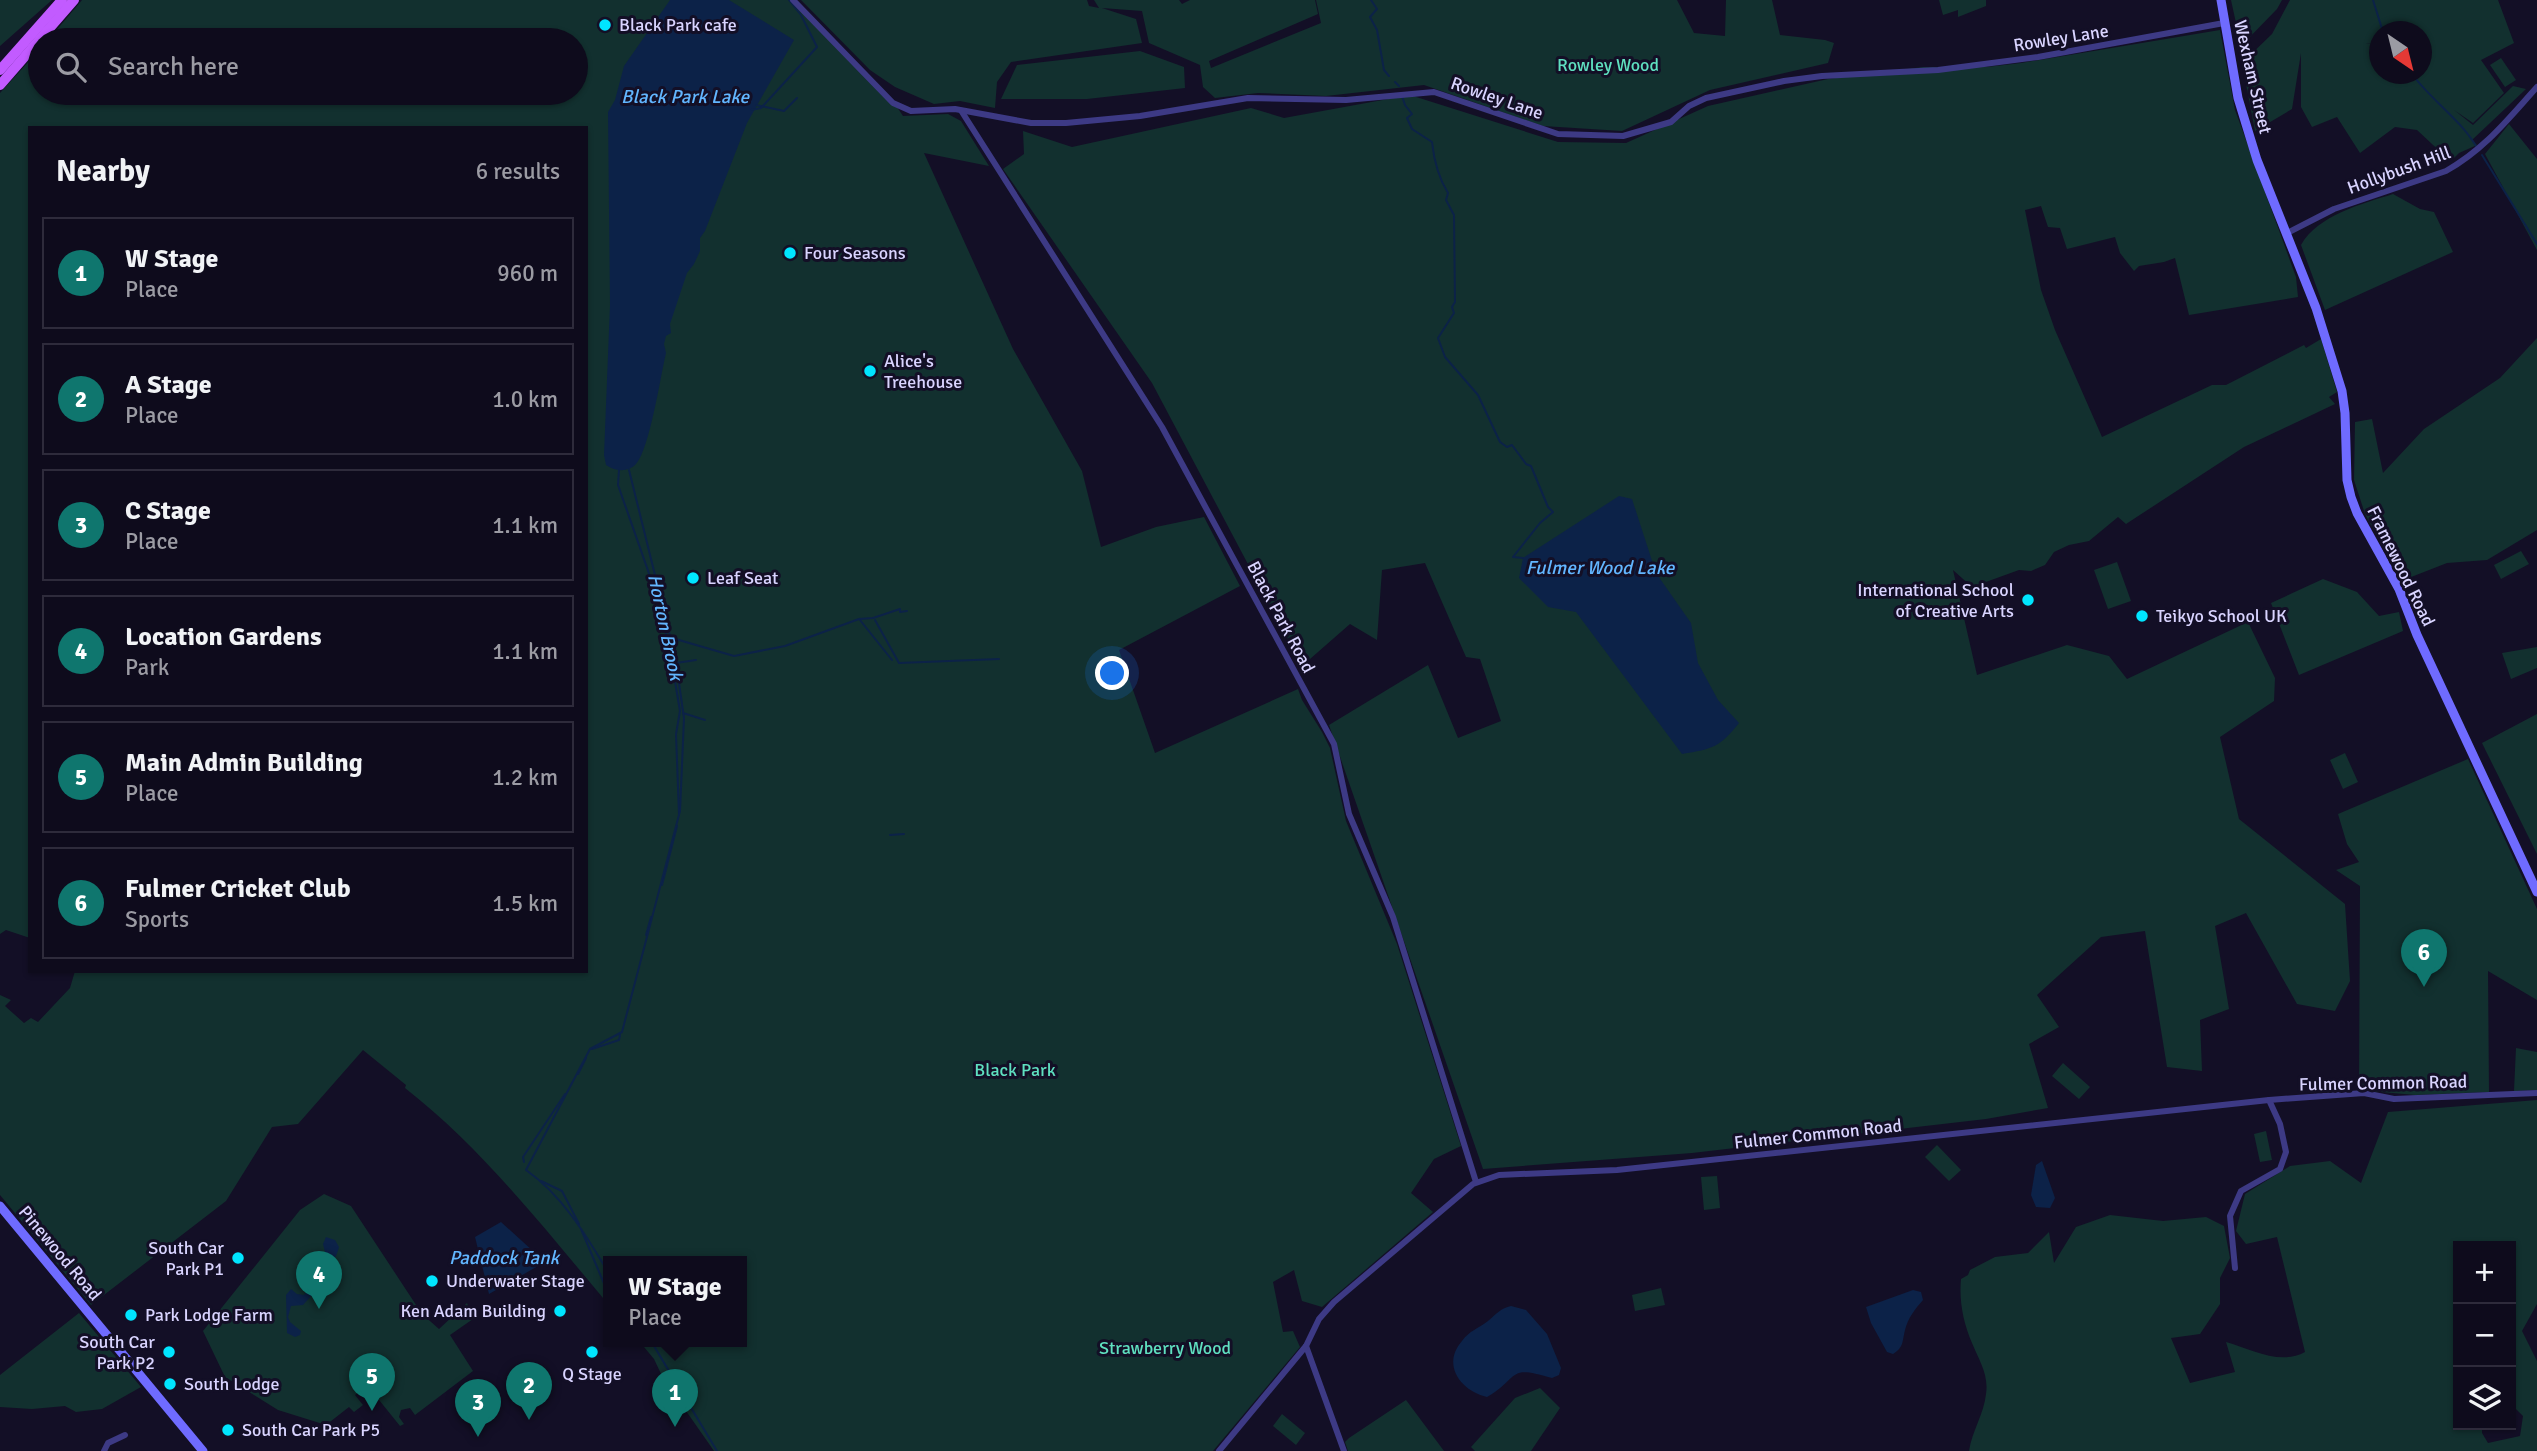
<!DOCTYPE html>
<meta charset="utf-8">
<style>
body{margin:0;font-family:Signika,sans-serif;background:#171425;color:#f1f3f6}
.controls{position:absolute;right:21px;bottom:21px;display:grid;overflow:hidden;border-radius:0px;box-shadow:0 2px 5px #0004}
.controls button{width:63px;height:63px;display:grid;place-items:center;padding:0;border:0;border-bottom:2px solid #2e2b3b;background:#0e0b1c;color:#f1f3f6;font:35px sans-serif}
.compass{position:absolute;left:2369px;top:21px;width:63px;height:63px;border-radius:50%;background:#0e0b1c;box-shadow:0 2px 5px #0004;rotate:145deg}
.you{position:absolute;left:1113px;top:674px;width:24px;height:24px;margin:-18px;border:5px solid #fff;border-radius:50%;background:#1a73e8;box-shadow:0 0 0 10px #1a73e833}
.badge{display:grid;place-items:center;width:46px;height:46px;border-radius:50%;background:#0f766e;color:#fff;font-size:23px;font-weight:700}
.pin{position:absolute;translate:-50% -58px;filter:drop-shadow(0 2px 4px #0008)}
.pin::after{content:'';position:absolute;top:37px;width:24px;height:21px;background:inherit;clip-path:polygon(0 0,100% 0,50% 100%)}
.popup{position:absolute;left:603px;top:1256px;width:144px;height:91px;box-sizing:border-box;display:grid;place-content:center;border-radius:0px;background:#0e0b1c;filter:drop-shadow(0 2px 5px #0005);font-size:23px;white-space:nowrap;color:#9b9ba3}
.popup b{font-size:26px;color:#f1f3f6}
.popup::after{content:'';position:absolute;left:50%;top:100%;margin-left:-14px;border:14px solid transparent;border-top-color:#0e0b1c}
.list{margin:0;padding:0;list-style:none}
h2{display:flex;justify-content:space-between;align-items:center;height:91px;margin:0;padding:0 28px;font-size:30px}
h2 small{font-size:23px;font-weight:400;color:#9b9ba3}
.list li{display:grid;grid-template-columns:46px 1fr auto;gap:21px;align-items:center;box-sizing:border-box;height:112px;margin:0 14px 14px;padding:0 14px;border:2px solid #2e2b3b;border-radius:0px}
.list b{display:block;font-size:26px;white-space:nowrap}
.list p{margin:0;font-size:23px;white-space:nowrap;color:#9b9ba3}
.list em{font-size:23px;font-style:normal;color:#9b9ba3}
.icon{flex:none;width:38px;height:38px;fill:none;stroke:currentColor;stroke-width:2;stroke-linecap:round;stroke-linejoin:round}
.map{position:relative;flex:none;width:2537px;height:1451px;overflow:hidden}
.search{position:absolute;background:#0e0b1c;box-shadow:0 2px 5px #0004;left:28px;top:28px;width:560px;height:77px;display:flex;align-items:center;gap:18px;box-sizing:border-box;padding:0 24px;border-radius:38px;color:#9b9ba3;font-size:26px}
.panel{position:absolute;background:#0e0b1c;box-shadow:0 2px 5px #0004;left:28px;top:126px;width:560px;height:847px;border-radius:0px}
.map>svg:first-child{display:block}
.green{fill:#12302f;fill-rule:evenodd}
.water{fill:#0c2248}
.lines{fill:none;stroke-linecap:round;stroke-linejoin:round}
.stream{stroke:#0c2248;stroke-width:2}
.street{stroke:#3d3a85;stroke-width:6}
.secondary{stroke:#6f6bff;stroke-width:9}
.primary{stroke:#c25bff;stroke-width:10}
.poi-dot{fill:#00e5ff;stroke:#130f26;stroke-width:2.5}
.labels{text-anchor:middle;stroke-width:6;stroke-linejoin:round;paint-order:stroke}
.poi-label{font-size:18px;fill:#d9d4ff;stroke:#130f26;text-anchor:start}
.street-label{font-size:18px;fill:#d9d4ff;stroke:#130f26}
.park-label{font-size:18px;fill:#5fe0c0;stroke:#130f26}
.water-label{font-size:19px;font-style:italic;fill:#62b6ff;stroke:#130f26}
</style>
<div class="map">
<svg width="2537" height="1451" viewBox="0 0 2537 1451">
<rect width="100%" height="100%" fill="#130f26"/>
<g class="green">
<polygon points="0,0 52,0 0,46"/>
<path d="M82,0h706l32,27 77,80 6,9 45,-2 13,7 28,45 -65,-13 89,196 69,122 19,76 55,-20 48,-10 36,69 -121,64 36,103 143,-64 4,11 20,32 8,16 16,73 51,123 64,202 -27,13 -23,34 22,19 -111,95 -20,-6 -8,-31 -21,12 10,50 10,-1 7,16 -87,104h-499l-51,-73 -9,-19 -15,-18h103v-80h-134v43c-63,-75 -125,-155 -203,-216l1,-3 -43,-35 -65,74 -26,3 -46,74 -135,104 -91,-110v-200l11,5 -6,6 19,17 7,-5 7,4 32,-34 5,-17h511v-843h-556v810l-24,-8 -6,4v-841l40,-44v44h536v-53h-528z"/>
<polygon points="801,0 1087,0 1089,6 1099,8 1094,0 1179,0 1182,4 1190,0 1315,0 1318,14 1209,61 1211,68 1321,23 1316,0 1677,0 1694,33 1725,36 1726,0 1772,0 1780,35 1825,40 1834,43 1828,63 1710,90 1622,131 1543,126 1424,85 1326,96 1258,93 1215,98 1203,87 1200,65 1149,43 1142,11 1102,8 1136,19 1142,43 1011,62 997,82 995,108 960,101 934,104 895,87 870,70"/>
<polygon points="1939,0 1986,0 1986,6 1958,17 1958,10 1943,15"/>
<polygon points="2231,0 2282,0 2277,9 2241,46"/>
<path d="M2290,0h208l16,43 -33,17 23,33 -31,30 -19,-13 19,15 40,-39 13,3 -54,51 5,5 -18,8 -7,7 -5,-2 -30,-28 -22,-3 -35,26 -23,-36 -25,10 -11,-20v-54l-9,56 -37,22 -13,-68 30,-29zM2380,32h42v42h-42l-1,-28 -14,-3 14,2z"/>
<polygon points="2220,30 2235,110 2296,277 2298,297 2189,315 2175,258 2164,262 2139,266 2134,271 2120,253 2115,237 2067,249 2060,228 2048,227 2041,206 2025,210 2041,290 2055,330 2102,437 2212,385 2226,385 2304,345 2306,348 2321,339 2337,392 2329,397 2335,404 2244,447 2126,524 2118,517 2089,541 2069,545 2054,552 2045,565 2031,571 2019,570 1972,587 1953,570 1977,675 2067,645 2109,656 2127,679 2248,622 2275,678 2274,701 2220,737 2239,819 2345,904 2350,981 2335,1011 2297,1004 2246,913 2215,926 2229,1009 2200,1020 2202,1071 2167,1067 2145,931 2101,937 2037,995 2059,1027 2029,1044 2048,1108 1986,1119 1692,1153 1483,1169 1329,725 1428,665 1458,738 1501,721 1480,659 1466,657 1425,563 1382,570 1377,640 1350,624 1302,666 1152,383 1003,169 1024,154 1023,131 1072,147 1251,108 1284,118 1410,95 1558,142 1626,143 1708,106 1828,79 1923,67 1987,67 2021,63"/>
<polygon points="1140,51 1184,67 1185,88 1087,99 1001,99 1017,65"/>
<polygon points="2501,58 2516,80 2505,87 2490,65"/>
<polygon points="2509,124 2537,159 2537,250 2485,154"/>
<path d="M2393,194l27,15 14,3 19,40 -128,58 -24,-65c17,-30 61,-41 92,-51z"/>
<polygon points="2537,338 2537,530 2487,560 2447,563 2401,581 2365,514 2354,480 2355,422 2372,419 2383,473 2424,429 2500,378"/>
<polygon points="2521,551 2529,564 2501,579 2494,565"/>
<polygon points="2117,562 2131,601 2108,609 2094,570"/>
<polygon points="2323,579 2357,592 2379,616 2399,612 2403,631 2299,675 2271,603"/>
<polygon points="2537,647 2537,668 2511,679 2502,653"/>
<polygon points="2537,714 2537,854 2482,743"/>
<polygon points="2345,753 2358,782 2343,789 2330,760"/>
<polygon points="2468,759 2537,909 2537,1000 2488,971 2489,1092 2415,1095 2359,1090 2360,886 2336,870 2359,862 2347,844 2338,814"/>
<polygon points="2516,1048 2537,1052 2537,1090 2514,1091"/>
<polygon points="2063,1063 2090,1087 2079,1099 2052,1076"/>
<path d="M2537,1100v204l-15,27 15,30v90h-568c3,-20 15,-37 17,-57 3,-19 -7,-34 -14,-51 -9,-21 -13,-42 -11,-64l7,-4 2,-5 25,-13 33,-4 21,-21 5,31 22,-36 34,-12 53,6 43,-4 18,9 6,32 -10,20v26l-20,30 -29,4 19,45 45,-11 -9,-30c24,7 55,24 79,10l-28,-115 -31,7 -10,-13 9,-37 45,-28 40,-5 31,22 27,-71zM2458,1246h53v86l5,10 -5,10v52l12,12 -3,20 -32,7 -6,-10v-8h-24z"/>
<polygon points="2266,1131 2272,1160 2260,1162 2254,1134"/>
<polygon points="1937,1145 1961,1170 1949,1181 1925,1157"/>
<polygon points="1717,1176 1720,1208 1704,1210 1701,1177"/>
<polygon points="324,1194 351,1206 422,1314 439,1329 467,1303 473,1319 450,1335 473,1371 415,1415 410,1408 401,1410 399,1417 404,1424 400,1426 367,1385 355,1395 363,1405 354,1412 349,1407 326,1425 278,1410 225,1377 203,1331 300,1210"/>
<polygon points="1661,1288 1665,1305 1635,1311 1632,1295"/>
<polygon points="79,1313 141,1387 102,1409 76,1412 65,1406 32,1409 0,1407 0,1375"/>
<polygon points="1540,1388 1560,1408 1531,1451 1475,1451 1471,1447 1515,1398"/>
<polygon points="1406,1400 1444,1451 1348,1451 1345,1442 1349,1438"/>
<polygon points="1282,1414 1305,1433 1296,1445 1273,1426"/>
</g>
<g class="water">
<path d="M670,0h59l65,40 -47,83 -42,108 -5,7v13l-6,13 -7,9 -17,51 1,9 -5,3 -2,8 2,9c-6,25 -16,94 -30,111 -8,9 -22,7 -30,1l-2,-10 6,-150 -2,-193 7,-12 9,-34z"/>
<path d="M1619,496l13,3 24,74 35,50 7,40 20,37 21,23c-19,24 -26,26 -57,31l-106,-142 -28,-5 -29,-29 4,-20z"/>
<polygon points="2042,1161 2055,1198 2050,1208 2036,1207 2031,1195 2036,1165"/>
<polygon points="501,1222 545,1262 489,1294 475,1237"/>
<path d="M326,1237l9,3 4,7c-3,11 -7,19 -17,24l2,11 -21,23 -12,1 -3,11 2,5 11,9 -1,4 -5,2 -8,-4 -1,-38 5,-6 6,5 7,1 6,-7 -4,-18 4,-7 16,-7 -3,-12z"/>
<path d="M1913,1290l8,2 2,8c-8,9 -15,18 -18,30 -3,12 -1,17 -12,24l-6,-2 -16,-29 -5,-16z"/>
<path d="M1511,1306l15,4 21,24 14,34 -2,7 -7,3c-46,-14 -31,-1 -65,19 -26,-6 -46,-32 -25,-56 7,-10 17,-13 26,-20 8,-7 13,-13 23,-15z"/>
</g>
<g class="lines">
<g class="stream">
<polyline points="1371,0 1377,9 1370,17 1377,30 1384,70 1389,76"/>
<polyline points="2373,0 2383,32"/>
<path d="M2412,74c19,26 47,44 64,72"/>
<polyline points="1395,82 1399,86"/>
<path d="M1402,96l3,9 7,9 -5,4 5,11 20,13c2,19 6,35 16,51l-2,7 8,15 1,87 -3,5 2,6 -16,25 7,19 33,38 22,47 7,5 5,-2 14,19 5,2 17,41 5,5 -13,11 -27,34 10,1"/>
<polyline points="756,105 784,111 797,98"/>
<polyline points="751,110 761,108 817,47 801,15 789,0"/>
<polyline points="2482,155 2537,244"/>
<polyline points="619,470 618,485 659,602 670,652 680,711 676,734 679,814"/>
<polyline points="860,620 892,660"/>
<polyline points="875,620 899,663 999,659"/>
<polyline points="672,638 734,656 785,646 859,619 873,618 900,609 900,612 907,611"/>
<polyline points="676,663 696,660"/>
<polyline points="683,713 705,720"/>
<polyline points="890,835 904,834"/>
<polyline points="662,885 677,826"/>
<polyline points="646,935 651,917"/>
<polyline points="592,1049 619,1040 620,1035"/>
<polyline points="578,1074 586,1058"/>
<polyline points="524,1162 523,1157 565,1094"/>
<polyline points="541,1181 562,1191 579,1224"/>
<polyline points="581,1229 608,1293"/>
<path d="M608,1272c-22,-37 -46,-77 -82,-102l64,-121 32,-17 58,-221 4,-93 -9,-62 -46,-186"/>
<polyline points="651,1341 717,1451"/>
</g>
<g class="street">
<polyline points="793,0 893,103 911,111 955,109 1031,123 1066,123 1140,116 1248,98 1346,100 1434,92 1558,134 1623,136 1671,122 1689,106 1706,98 1784,81 1822,76 1938,70 2038,57 2224,23"/>
<polyline points="962,112 1162,427 1334,744 1349,814 1393,917 1476,1182"/>
<path d="M2287,233l47,-24 112,-38c39,-22 62,-52 91,-84"/>
<polyline points="2235,1268 2230,1216 2241,1191 2280,1169 2286,1152 2280,1124 2269,1100"/>
<polyline points="1306,1346 1344,1451"/>
<polyline points="104,1451 108,1443 125,1435"/>
<polyline points="1219,1451 1306,1346 1319,1319 1334,1302 1473,1184 1499,1175 1617,1170 2269,1100 2364,1093 2394,1099 2537,1093"/>
</g>
<g class="secondary">
<polyline points="2221,0 2238,98 2257,160 2316,308 2342,391 2345,413 2347,480 2351,497 2357,513 2399,589 2417,635 2537,892"/>
<polyline points="0,1206 203,1451"/>
</g>
<g class="primary">
<polyline points="0,70 62,0"/>
<polyline points="0,85 74,0"/>
</g>
</g>
<g class="poi-dot">
<circle cx="605" cy="25" r="7"/>
<circle cx="790" cy="253" r="7"/>
<circle cx="870" cy="371" r="7"/>
<circle cx="693" cy="578" r="7"/>
<circle cx="2028" cy="600" r="7"/>
<circle cx="2142" cy="616" r="7"/>
<circle cx="238" cy="1258" r="7"/>
<circle cx="432" cy="1281" r="7"/>
<circle cx="560" cy="1311" r="7"/>
<circle cx="131" cy="1315" r="7"/>
<circle cx="169" cy="1352" r="7"/>
<circle cx="592" cy="1352" r="7"/>
<circle cx="170" cy="1384" r="7"/>
<circle cx="228" cy="1430" r="7"/>
</g>
<g class="labels">
<g class="poi-label">
<text x="619" y="31">Black Park cafe</text>
<text x="804" y="259">Four Seasons</text>
<text x="884" y="367">Alice's<tspan x="884" dy="21">Treehouse</tspan></text>
<text x="707" y="584">Leaf Seat</text>
<text x="2014" y="596" text-anchor="end">International School<tspan x="2014" dy="21">of Creative Arts</tspan></text>
<text x="2156" y="622">Teikyo School UK</text>
<text x="224" y="1254" text-anchor="end">South Car<tspan x="224" dy="21">Park P1</tspan></text>
<text x="446" y="1287">Underwater Stage</text>
<text x="546" y="1317" text-anchor="end">Ken Adam Building</text>
<text x="145" y="1321">Park Lodge Farm</text>
<text x="155" y="1348" text-anchor="end">South Car<tspan x="155" dy="21">Park P2</tspan></text>
<text x="592" y="1380" text-anchor="middle">Q Stage</text>
<text x="184" y="1390">South Lodge</text>
<text x="242" y="1436">South Car Park P5</text>
</g>
<g class="street-label">
<text transform="translate(2061 38) rotate(-9)" y="6">Rowley Lane</text>
<text transform="translate(2253 77) rotate(77)" y="6">Wexham Street</text>
<text transform="translate(1497 98) rotate(19)" y="6">Rowley Lane</text>
<text transform="translate(2399 170) rotate(-20)" y="6">Hollybush Hill</text>
<text transform="translate(2401 566) rotate(64)" y="6">Framewood Road</text>
<text transform="translate(1281 617) rotate(62)" y="6">Black Park Road</text>
<text transform="translate(2383 1083) rotate(-1)" y="6">Fulmer Common Road</text>
<text transform="translate(1818 1134) rotate(-6)" y="6">Fulmer Common Road</text>
<text transform="translate(60 1253) rotate(50)" y="6">Pinewood Road</text>
</g>
<g class="park-label">
<text x="1608" y="71">Rowley Wood</text>
<text x="1015" y="1076">Black Park</text>
<text x="1165" y="1354">Strawberry Wood</text>
</g>
<g class="water-label">
<text x="685" y="103">Black Park Lake</text>
<text x="1600" y="574">Fulmer Wood Lake</text>
<text transform="translate(666 627) rotate(78)" y="7">Horton Brook</text>
<text x="504" y="1264">Paddock Tank</text>
</g>
</g>
</svg>
<div class="controls">
<button>+</button>
<button>−</button>
<button><svg class="icon" aria-label="layers" viewBox="0 0 24 24"><path d="M12 4l9 5-9 5-9-5zM3 14l9 5 9-5"/></svg></button>
</div>
<svg class="compass" viewBox="-18 -18 36 36"><path d="M0-13l5 13h-10z" fill="#e53935"/><path d="M0 13l5-13h-10z" fill="#9b9ba3"/></svg>
<div class="you"></div>
<div class="pin badge" style="left:675px;top:1427px">1</div>
<div class="popup"><b>W Stage</b>Place</div>
<div class="pin badge" style="left:529px;top:1420px">2</div>
<div class="pin badge" style="left:478px;top:1437px">3</div>
<div class="pin badge" style="left:319px;top:1309px">4</div>
<div class="pin badge" style="left:372px;top:1411px">5</div>
<div class="pin badge" style="left:2424px;top:987px">6</div>
<div class="search"><svg class="icon" aria-label="search" viewBox="0 0 24 24"><circle cx="10" cy="10" r="6"/><path d="M15 15l6 6"/></svg>Search here</div>
<section class="panel">
<h2>Nearby<small>6 results</small></h2>
<ul class="list">
<li><span class="badge">1</span><div><b>W Stage</b><p>Place</p></div><em>960 m</em></li>
<li><span class="badge">2</span><div><b>A Stage</b><p>Place</p></div><em>1.0 km</em></li>
<li><span class="badge">3</span><div><b>C Stage</b><p>Place</p></div><em>1.1 km</em></li>
<li><span class="badge">4</span><div><b>Location Gardens</b><p>Park</p></div><em>1.1 km</em></li>
<li><span class="badge">5</span><div><b>Main Admin Building</b><p>Place</p></div><em>1.2 km</em></li>
<li><span class="badge">6</span><div><b>Fulmer Cricket Club</b><p>Sports</p></div><em>1.5 km</em></li>
</ul>
</section>
</div>
